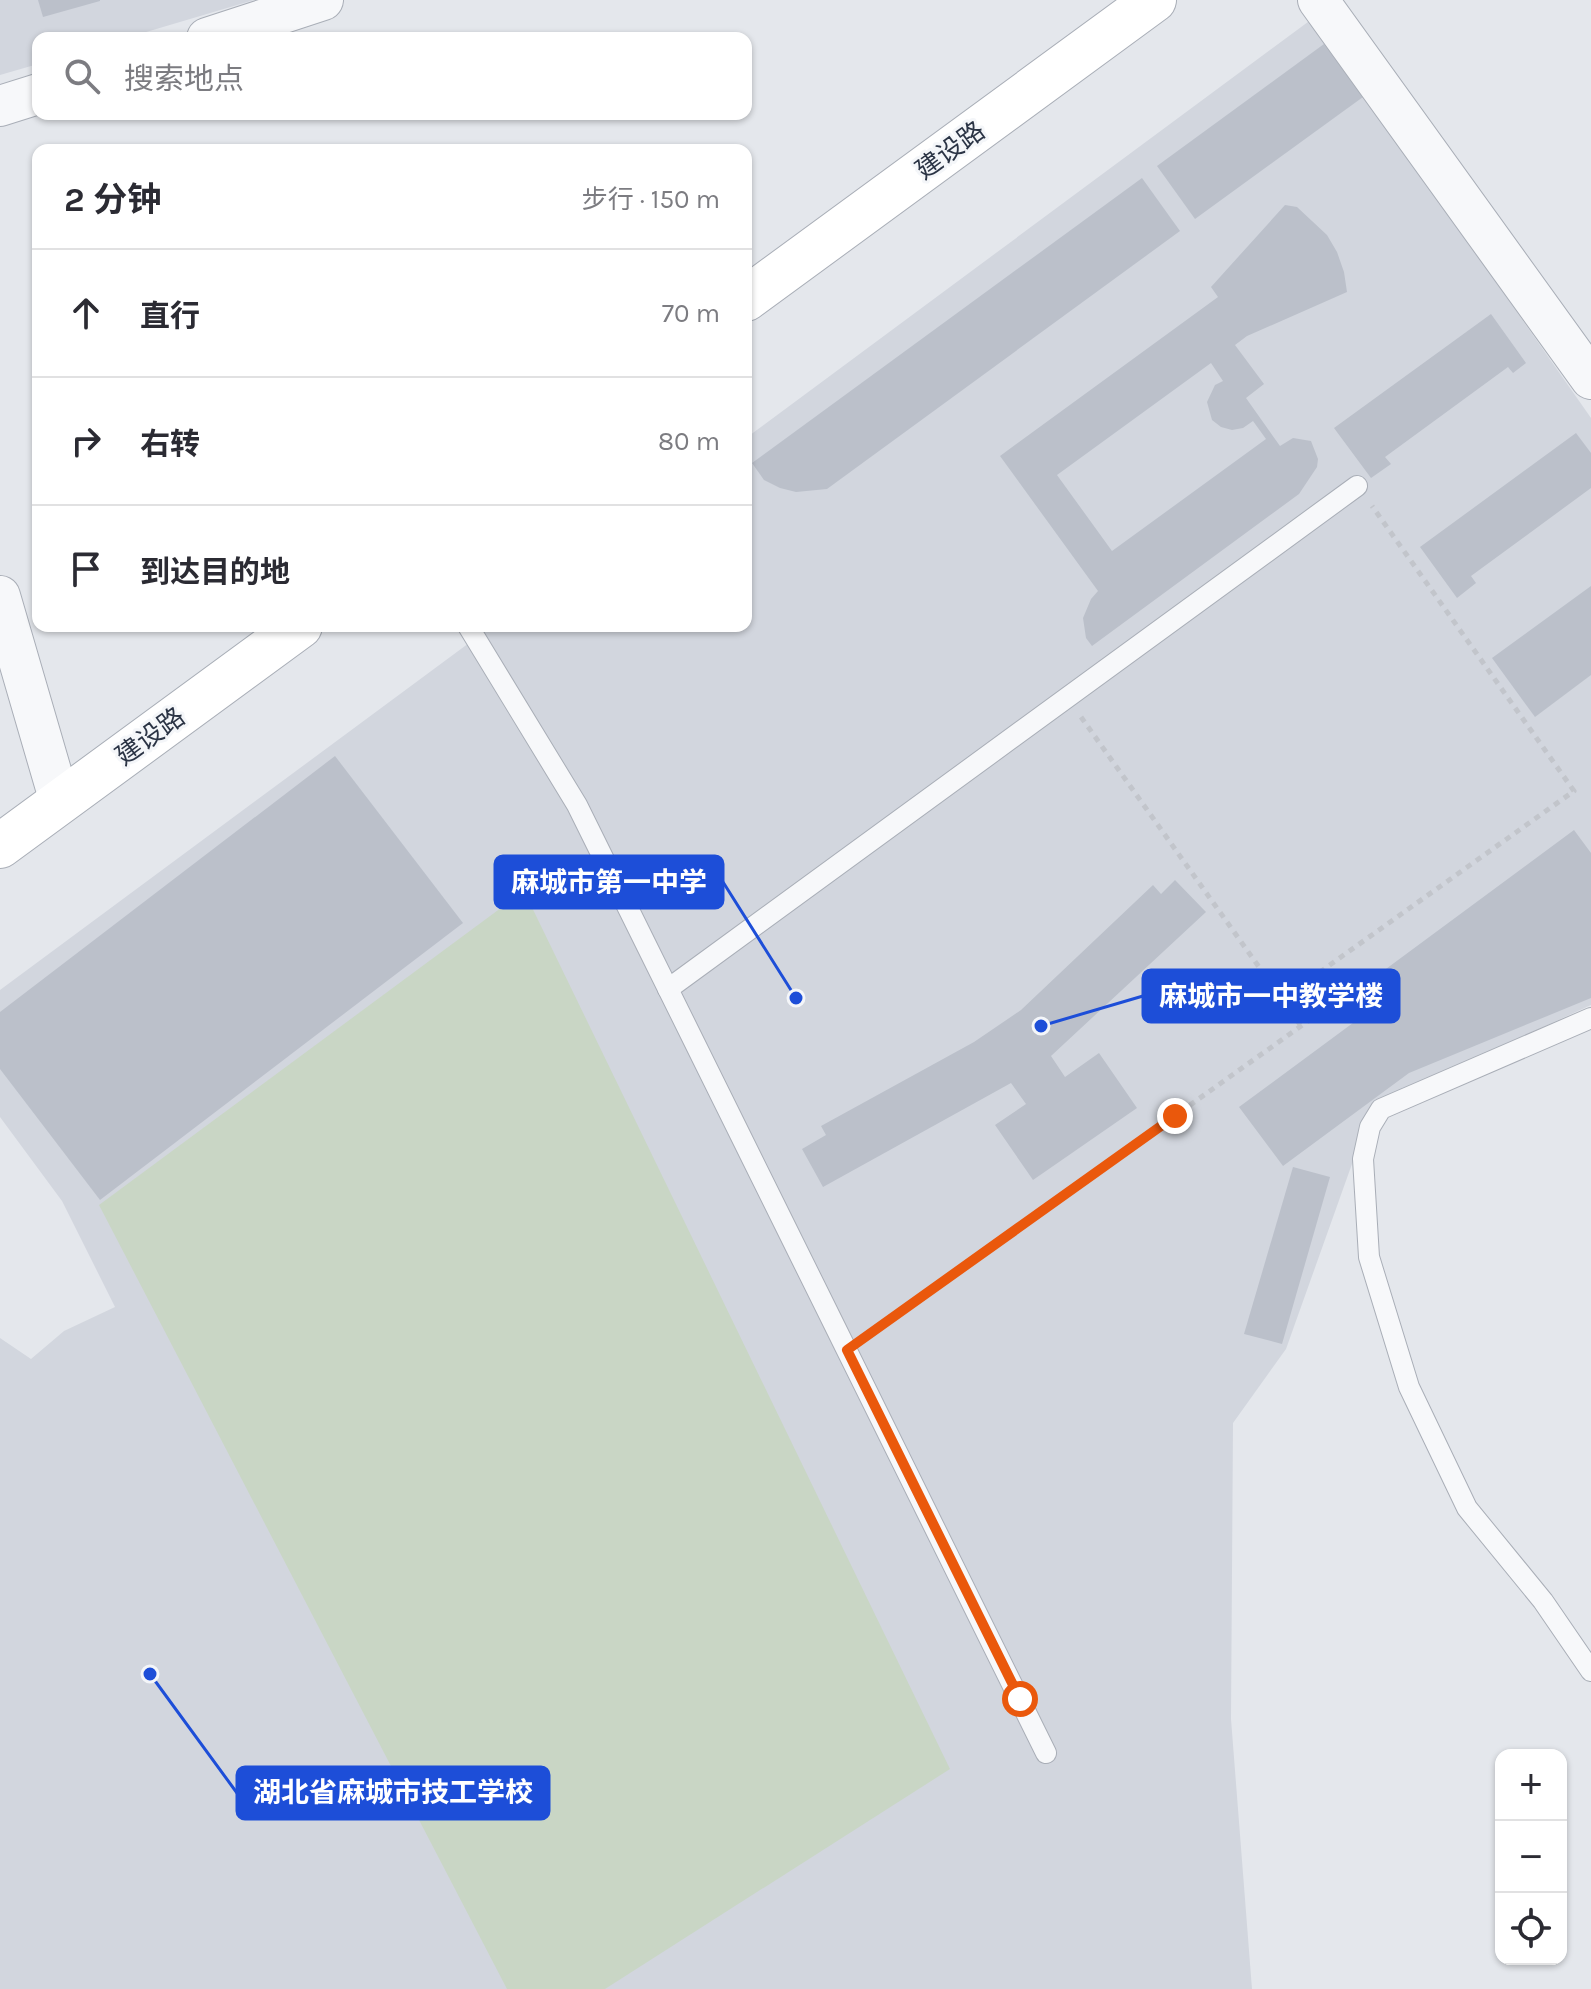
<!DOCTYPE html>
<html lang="zh">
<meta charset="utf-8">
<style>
body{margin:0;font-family:Karla,"Noto Sans SC",sans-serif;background:#f2f2f3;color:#2b2b33}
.controls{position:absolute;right:24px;bottom:24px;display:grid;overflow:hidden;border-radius:16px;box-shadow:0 2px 6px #0004}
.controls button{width:72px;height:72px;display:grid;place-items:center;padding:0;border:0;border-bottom:2px solid #e1e1e2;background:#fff;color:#2b2b33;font:40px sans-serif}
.stop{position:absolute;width:24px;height:24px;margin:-18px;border:6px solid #ea580c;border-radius:50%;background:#fff}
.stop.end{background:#ea580c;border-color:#fff;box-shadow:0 2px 8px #0008}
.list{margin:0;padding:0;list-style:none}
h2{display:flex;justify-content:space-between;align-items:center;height:104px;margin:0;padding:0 32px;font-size:34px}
h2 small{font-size:26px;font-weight:400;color:#7c7c81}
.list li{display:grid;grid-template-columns:52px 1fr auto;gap:24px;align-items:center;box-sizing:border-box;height:128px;padding:0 32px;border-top:2px solid #e1e1e2}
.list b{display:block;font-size:30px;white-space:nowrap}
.list em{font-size:26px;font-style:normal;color:#7c7c81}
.icon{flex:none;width:44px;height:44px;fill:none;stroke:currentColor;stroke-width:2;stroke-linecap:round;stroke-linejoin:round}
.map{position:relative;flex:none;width:1591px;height:1989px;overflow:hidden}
.search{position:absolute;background:#fff;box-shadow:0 2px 6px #0004;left:32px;top:32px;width:720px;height:88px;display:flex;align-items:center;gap:20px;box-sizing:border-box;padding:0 28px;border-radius:16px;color:#7c7c81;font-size:30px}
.panel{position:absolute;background:#fff;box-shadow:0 2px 6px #0004;left:32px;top:144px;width:720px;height:488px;border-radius:16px}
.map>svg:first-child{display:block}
.built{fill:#d2d6de}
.green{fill:#c9d6c5}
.building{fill:#bbc0ca;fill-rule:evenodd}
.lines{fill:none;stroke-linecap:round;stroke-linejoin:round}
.lane-casing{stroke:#a9aeb7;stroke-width:22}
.street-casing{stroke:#a9aeb7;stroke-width:42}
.secondary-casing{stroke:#a9aeb7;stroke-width:46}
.path{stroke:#c2c5cb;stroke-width:5;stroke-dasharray:6 6;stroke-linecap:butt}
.lane{stroke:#f7f8fa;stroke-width:20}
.street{stroke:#f7f8fa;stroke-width:40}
.secondary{stroke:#fff;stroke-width:44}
.route{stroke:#ea580c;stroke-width:10}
.labels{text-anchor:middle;stroke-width:6;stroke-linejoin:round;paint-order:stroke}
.street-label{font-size:26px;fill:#2b3445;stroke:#f4f6f9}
.leader{fill:none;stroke:#1d4ed8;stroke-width:3}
.callout-dot{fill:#1d4ed8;stroke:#f4f6f9;stroke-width:3}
.callout{fill:#1d4ed8;stroke:#1d4ed8;stroke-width:3}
.callout-label{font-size:28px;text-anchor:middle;font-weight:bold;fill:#fff}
</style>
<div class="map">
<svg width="1591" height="1989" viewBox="0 0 1591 1989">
<rect width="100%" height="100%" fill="#e4e7ec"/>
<g class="built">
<polygon points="0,0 254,0 126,38 38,38 38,64 0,75"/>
<polygon points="1312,19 1591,418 1591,1005 1373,1105 1286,1349 1233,1423 1231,1719 1252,1989 0,1989 0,1338 31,1359 64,1331 115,1307 62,1201 0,1117 0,990 492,626 746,626 746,438"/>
</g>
<polygon class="green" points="524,891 950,1769 605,1989 507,1989 99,1205"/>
<g class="building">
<polygon points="38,0 100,0 100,1 43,17"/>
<polygon points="1324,44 1363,97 1195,219 1157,166"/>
<polygon points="1142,178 1180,231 827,489 796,492 780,488 764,480 752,463"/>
<path d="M1285,205l12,2 30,28 10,17 7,20 3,20 -100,44 -12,9 29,39 -18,14 34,48 13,-8 18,3 7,18 -1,8 -18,27 -207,152 -6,-8 -3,-20 8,-19 7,-8 -98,-135 218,-159 -7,-10zM1211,363l12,18 -8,4 -8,17 5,18 9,7 11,3 11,-2 10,-7 13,18 -154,112 -55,-76z"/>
<polygon points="1491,314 1526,363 1513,373 1508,367 1385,457 1391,464 1371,478 1334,428"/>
<polygon points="1576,433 1591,453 1591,488 1471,576 1476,583 1457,598 1420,547"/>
<polygon points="1591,586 1591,675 1535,717 1492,658"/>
<polygon points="335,756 463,923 100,1200 0,1069 0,1012"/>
<polygon points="1574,830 1591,853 1591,998 1409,1073 1283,1166 1239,1107 1361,1017 1348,997"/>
<polygon points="1175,880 1206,912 1051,1056 1065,1077 1099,1053 1137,1108 1033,1180 995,1125 1026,1104 1011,1083 823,1187 802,1149 826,1135 821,1126 974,1042 1021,1010 1153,885 1161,894"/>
<polygon points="1293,1167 1330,1177 1282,1344 1244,1334"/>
</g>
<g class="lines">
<defs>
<g id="lane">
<polyline points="468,626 577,805 1046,1753"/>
<polyline points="668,989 1357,486"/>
<polyline points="1591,1018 1381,1109 1370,1127 1363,1159 1369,1257 1409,1387 1467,1508 1543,1601 1591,1671"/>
</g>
<g id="street">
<polyline points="1318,0 1591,379"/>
<polyline points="207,38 323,0"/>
<polyline points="0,106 38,94"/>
<polyline points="0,596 60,802"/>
</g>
<g id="secondary">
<polyline points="746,299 1154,0"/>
<polyline points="0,846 300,626"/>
</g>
</defs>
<use href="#lane" class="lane-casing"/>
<use href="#street" class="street-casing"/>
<use href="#secondary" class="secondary-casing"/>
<g class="path">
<polyline points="1081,717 1301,1026"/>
<polyline points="867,1335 1339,999 1320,972 1574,791 1372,506"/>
</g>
<use href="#lane" class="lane"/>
<use href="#street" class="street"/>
<use href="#secondary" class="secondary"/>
</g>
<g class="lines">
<polyline class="route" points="1020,1699 847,1350 1175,1116"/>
</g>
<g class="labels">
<g class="street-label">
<text transform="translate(950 150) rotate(-36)" y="9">建设路</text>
<text transform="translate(150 736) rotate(-36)" y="9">建设路</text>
</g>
</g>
<path class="leader" d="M796 998L723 882M1041 1026L1143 996M150 1674L237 1793"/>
<g class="callout-dot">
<circle cx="796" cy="998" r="8"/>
<circle cx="1041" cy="1026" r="8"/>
<circle cx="150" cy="1674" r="8"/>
</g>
<g class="callout">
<rect x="495" y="856" width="228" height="52" rx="8"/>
<rect x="1143" y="970" width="256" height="52" rx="8"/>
<rect x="237" y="1767" width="312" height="52" rx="8"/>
</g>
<g class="callout-label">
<text x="609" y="892">麻城市第一中学</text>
<text x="1271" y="1006">麻城市一中教学楼</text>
<text x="393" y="1802">湖北省麻城市技工学校</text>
</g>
</svg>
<div class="controls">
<button>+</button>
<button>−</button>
<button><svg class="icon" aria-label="locate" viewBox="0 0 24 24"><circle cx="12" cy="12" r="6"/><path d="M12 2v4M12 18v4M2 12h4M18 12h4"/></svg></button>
</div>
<div class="stop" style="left:1020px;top:1699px"></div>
<div class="stop end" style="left:1175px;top:1116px"></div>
<div class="search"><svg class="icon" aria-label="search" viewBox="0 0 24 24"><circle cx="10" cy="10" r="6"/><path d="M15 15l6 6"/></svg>搜索地点</div>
<section class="panel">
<h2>2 分钟<small>步行 · 150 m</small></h2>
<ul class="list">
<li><svg class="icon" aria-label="ahead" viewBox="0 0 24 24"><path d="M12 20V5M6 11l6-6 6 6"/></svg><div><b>直行</b></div><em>70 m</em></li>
<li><svg class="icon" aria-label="right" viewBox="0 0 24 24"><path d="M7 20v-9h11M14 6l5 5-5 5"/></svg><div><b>右转</b></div><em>80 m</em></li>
<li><svg class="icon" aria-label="arrive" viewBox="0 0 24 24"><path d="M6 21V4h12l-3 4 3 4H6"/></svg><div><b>到达目的地</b></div></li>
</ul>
</section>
</div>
